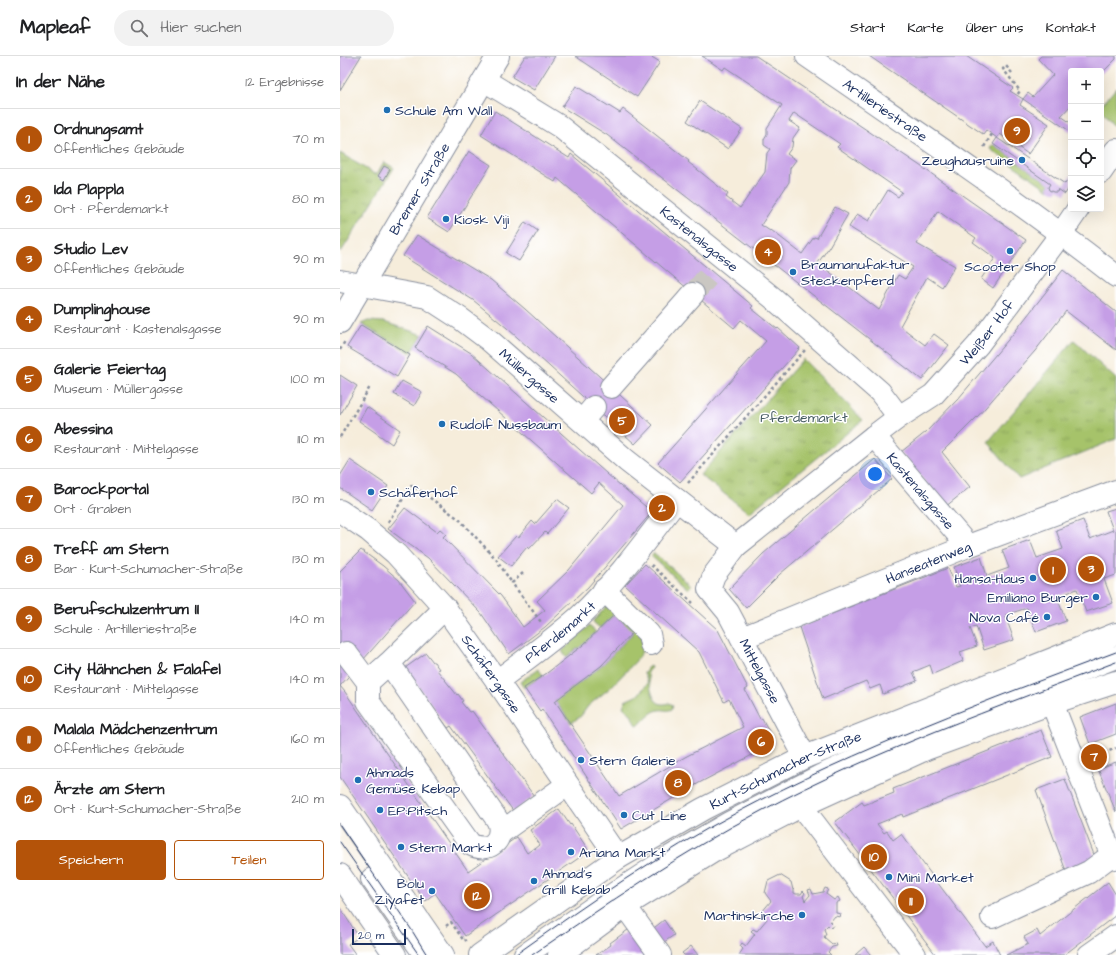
<!DOCTYPE html>
<html lang="de">
<meta charset="utf-8">
<style>
body{margin:0;font-family:"Architects Daughter",sans-serif;background:#f2f2f2;color:#202124}
.controls{position:absolute;right:12px;top:12px;display:grid;overflow:hidden;border-radius:4px;box-shadow:0 4px 16px #0002}
.controls button{width:36px;height:36px;display:grid;place-items:center;padding:0;border:0;border-bottom:1px solid #e0e0e0;background:#fff;color:#202124;font:20px sans-serif}
.scale{position:absolute;left:12px;bottom:10px;width:54px;box-sizing:border-box;padding-left:4px;border:2px solid #1b2f5e;border-top:0;font-size:11px;line-height:14px;white-space:nowrap;color:#1b2f5e;-webkit-text-stroke:3px #fff;paint-order:stroke}
.you{position:absolute;left:535px;top:418px;width:14px;height:14px;margin:-10px;border:3px solid #fff;border-radius:50%;background:#1a73e8;box-shadow:0 0 0 6px #1a73e833}
.badge{display:grid;place-items:center;width:26px;height:26px;border-radius:50%;background:#b45309;color:#fff;font-size:13px;font-weight:700}
.pin{position:absolute;translate:-50% -50%;border:2px solid #fff;box-shadow:0 1px 4px #0006}
.list{margin:0;padding:0;list-style:none}
h2{display:flex;justify-content:space-between;align-items:center;height:52px;margin:0;padding:0 16px;font-size:17px}
h2 small{font-size:13px;font-weight:400;color:#757577}
.list li{display:grid;grid-template-columns:26px 1fr auto;gap:12px;align-items:center;box-sizing:border-box;height:60px;padding:0 16px;border-top:1px solid #e0e0e0}
.list b{display:block;font-size:15px;white-space:nowrap}
.list p{margin:0;font-size:13px;white-space:nowrap;color:#757577}
.list em{font-size:13px;font-style:normal;color:#757577}
.actions{display:flex;gap:8px;padding:12px 16px}
.actions a{flex:1;padding:9px 0;border:1px solid #b45309;border-radius:4px;text-align:center;font-size:14px;color:#b45309}
.actions .main{background:#b45309;color:#fff}
.icon{flex:none;width:22px;height:22px;fill:none;stroke:currentColor;stroke-width:2;stroke-linecap:round;stroke-linejoin:round}
.map{position:relative;flex:none;width:776px;height:899px;overflow:hidden}
header{display:flex;align-items:center;gap:24px;box-sizing:border-box;height:56px;padding:0 20px;background:#fff;border-bottom:1px solid #e0e0e0}
header strong{font-size:19px}
nav{display:flex;gap:22px;margin-inline-start:auto;font-size:14px}
.search{width:280px;height:36px;background:#f2f2f2;display:flex;align-items:center;gap:10px;box-sizing:border-box;padding:0 14px;border-radius:22px;color:#757577;font-size:15px}
main{display:flex}
aside{flex:1;background:#fff}
.map>svg:first-child{display:block}
.green{fill:#a6c36a;stroke:#607964}
.park{fill:url(#park-tufts);stroke:#607964}
.building{fill:#c59ee6;fill-rule:evenodd}
.lines{fill:none;stroke-linecap:round;stroke-linejoin:round}
.minor-tunnel{stroke:#cac7c2;stroke-width:22;stroke-dasharray:22 11;stroke-linecap:butt}
.minor-casing{stroke:#888e9c;stroke-width:24}
.major-casing{stroke:#888e9c;stroke-width:24}
.path{stroke:#888e9c;stroke-width:2.5;stroke-dasharray:3 3;stroke-linecap:butt}
.minor{stroke:#fff;stroke-width:22}
.major{stroke:#fff;stroke-width:22}
.tram{stroke:#1b2f5e;stroke-width:1}
.poi-dot{fill:#1f6fb2;stroke:#fff;stroke-width:1.5}
.labels{text-anchor:middle;stroke-width:3;stroke-linejoin:round;paint-order:stroke}
.poi-label{font-size:14px;fill:#1b2f5e;stroke:#fff;text-anchor:start}
.street-label{font-size:14px;fill:#1b2f5e;stroke:#fff}
.park-label{font-size:14px;fill:#455b62;stroke:#fff}
</style>
<header>
<strong>Mapleaf</strong>
<div class="search"><svg class="icon" aria-label="search" viewBox="0 0 24 24"><circle cx="10" cy="10" r="6"/><path d="M15 15l6 6"/></svg>Hier suchen</div>
<nav><a>Start</a><a>Karte</a><a>Über uns</a><a>Kontakt</a></nav>
</header>
<main>
<aside>
<h2>In der Nähe<small>12 Ergebnisse</small></h2>
<ul class="list">
<li><span class="badge">1</span><div><b>Ordnungsamt</b><p>Öffentliches Gebäude</p></div><em>70 m</em></li>
<li><span class="badge">2</span><div><b>Ida Plappla</b><p>Ort · Pferdemarkt</p></div><em>80 m</em></li>
<li><span class="badge">3</span><div><b>Studio Lev</b><p>Öffentliches Gebäude</p></div><em>90 m</em></li>
<li><span class="badge">4</span><div><b>Dumplinghouse</b><p>Restaurant · Kastenalsgasse</p></div><em>90 m</em></li>
<li><span class="badge">5</span><div><b>Galerie Feiertag</b><p>Museum · Müllergasse</p></div><em>100 m</em></li>
<li><span class="badge">6</span><div><b>Abessina</b><p>Restaurant · Mittelgasse</p></div><em>110 m</em></li>
<li><span class="badge">7</span><div><b>Barockportal</b><p>Ort · Graben</p></div><em>130 m</em></li>
<li><span class="badge">8</span><div><b>Treff am Stern</b><p>Bar · Kurt-Schumacher-Straße</p></div><em>130 m</em></li>
<li><span class="badge">9</span><div><b>Berufschulzentrum II</b><p>Schule · Artilleriestraße</p></div><em>140 m</em></li>
<li><span class="badge">10</span><div><b>City Hähnchen &amp; Falafel</b><p>Restaurant · Mittelgasse</p></div><em>140 m</em></li>
<li><span class="badge">11</span><div><b>Malala Mädchenzentrum</b><p>Öffentliches Gebäude</p></div><em>160 m</em></li>
<li><span class="badge">12</span><div><b>Ärzte am Stern</b><p>Ort · Kurt-Schumacher-Straße</p></div><em>210 m</em></li>
</ul>
<div class="actions"><a class="main">Speichern</a><a>Teilen</a></div>
</aside>
<div class="map">
<svg width="776" height="899" viewBox="0 0 776 899">
<defs>
<pattern id="park-tufts" width="24" height="20" patternUnits="userSpaceOnUse"><rect width="24" height="20" fill="#a6c36a"/><path d="M3 7l-1-3M5 7V3M7 7l1-3M15 17l-1-3M17 17v-4M19 17l1-3" fill="none" stroke="#869f5a"/></pattern>
</defs>
<rect width="100%" height="100%" fill="#fff"/>
<filter id="ink" filterUnits="userSpaceOnUse"><feTurbulence type="fractalNoise" baseFrequency=".025" numOctaves="2"/><feDisplacementMap in="SourceGraphic" scale="8" xChannelSelector="R" yChannelSelector="G"/><feConvolveMatrix kernelMatrix="1 2 1 2 8 2 1 2 1" color-interpolation-filters="sRGB"/></filter>
<filter id="wash" filterUnits="userSpaceOnUse"><feTurbulence type="fractalNoise" baseFrequency=".012" numOctaves="4" result="noise"/><feDisplacementMap in="SourceGraphic" scale="16" xChannelSelector="R" yChannelSelector="G"/><feGaussianBlur stdDeviation="0.9" result="paint"/><feColorMatrix in="noise" values="0 0 0 0 0 0 0 0 0 0 0 0 0 0 0 0 0 1.4 0 .05"/><feComposite in="paint" operator="in"/></filter>
<g filter="url(#wash)">
<rect width="100%" height="100%" fill="#f6eddb"/>
<g class="green">
<polygon points="776,32 776,69 774,70 761,55 761,50"/>
<polygon points="653,88 710,128 708,131 709,134 650,93"/>
<polygon points="28,265 44,266 83,279 71,297 21,268"/>
<polygon points="314,497 351,529 348,533 311,500"/>
<polygon points="269,547 302,579 303,594 296,605 270,632 248,650 241,660 231,667 215,645 261,610 293,577 275,558 260,572 253,566"/>
<polygon points="249,570 256,576 243,589 226,601 222,595"/>
<path d="M310,610l1,2 -4,4c4,11 3,38 22,31l4,2 -1,4c-5,3 -8,0 -13,1 -8,1 -15,10 -21,16l-3,-2 -4,-10 -8,-7 2,-6 13,-6 10,-12 -4,-10 3,-5z"/>
<polygon points="198,613 203,619 184,632 180,626"/>
</g>
<g class="park">
<polygon points="0,97 36,119 44,106 54,112 1,196 0,196"/>
<polygon points="734,284 776,323 776,383 679,423 648,386"/>
<polygon points="463,303 523,364 409,457 360,419"/>
</g>
<g id="blocks">
<g class="building">
<polygon points="0,0 21,0 0,34"/>
<polygon points="185,0 215,0 194,34 172,21"/>
<polygon points="235,0 310,0 320,6 297,41"/>
<path d="M362,0h54l163,109 107,75 -33,48 -12,-9 14,-21 -22,-16 3,-4 -38,-27 -21,33 38,22 -13,21 -15,-10 -27,49 25,19 9,-11 15,11 -27,35 -315,-245 -45,-28 14,-21 44,27 3,-4 66,52 -1,1 40,32 -2,3 14,11 25,-36 2,-19 3,-4 -6,-4v-6l3,-5v-6l15,-23 -57,-38 -2,3zM454,57l46,31 -3,3 65,45 -4,5 -10,-7 -19,31 -12,-7 -8,13 64,40 -8,12 -7,-4 -19,35 -61,-47 11,-16 19,-33 -13,-7 -18,31 -3,-1 -12,17 -31,-24 -1,1 -9,-6 28,-43 1,-14 6,-8 -9,-6 5,-7 1,-9 7,-10 -11,-7z"/>
<polygon points="529,0 626,0 673,32 670,35 683,43 680,49 709,68 688,98 660,78 657,82 646,74 643,78"/>
<polygon points="701,0 776,0 776,3 761,18 761,15 731,15 731,49 721,60 731,67 731,76 683,43 688,37 693,41 713,19 698,3"/>
<polygon points="360,45 402,73 388,93 347,65"/>
<polygon points="155,55 229,102 231,98 413,250 411,252 437,273 438,272 460,292 340,426 318,407 426,285 401,264 394,272 217,122 215,126 141,79"/>
<polygon points="657,82 725,128 731,119 731,129 725,138 718,133 717,136 713,136 709,134 708,131 710,128 653,88"/>
<polygon points="129,95 151,109 109,176 87,162"/>
<polygon points="44,110 50,113 44,124 38,120"/>
<polygon points="185,166 198,175 179,205 166,197"/>
<polygon points="77,179 151,224 185,253 313,369 295,388 167,272 133,244 63,200"/>
<polygon points="723,214 776,256 776,294 726,255 695,295 638,360 602,396 630,431 605,451 561,396 586,376 618,343 673,278"/>
<polygon points="21,269 70,299 57,321 7,291"/>
<polygon points="88,270 131,297 267,418 312,456 248,531 205,571 169,598 141,557 88,502 48,473 65,452 97,476 100,473 106,478 103,481 161,540 183,571 205,554 197,545 229,514 283,449 259,427 251,437 116,318 75,292"/>
<polygon points="0,319 17,330 0,359"/>
<polygon points="62,325 82,336 74,350 54,338"/>
<polygon points="27,351 60,374 52,388 19,365"/>
<polygon points="535,403 552,423 440,518 406,552 389,533 423,498"/>
<polygon points="10,404 48,430 32,454 0,432 0,420"/>
<polygon points="217,443 229,452 207,478 205,476 189,493 187,491 171,510 158,500 176,480 178,482 192,465 195,468"/>
<polygon points="776,452 776,519 764,523 773,547 746,556 737,533 717,541 726,565 696,576 687,552 665,559 674,584 644,594 636,570 630,572 637,590 620,596 623,605 593,618 590,609 573,616 577,625 543,638 540,629 530,633 526,625 483,643 459,571 608,512 616,531 620,530 614,511 641,501 647,520 669,512 662,494 690,484 697,502 723,493 716,474 743,464 750,483 773,474 766,455"/>
<polygon points="21,494 43,510 59,524 75,545 0,630 5,636 128,815 177,781 187,797 194,792 195,793 200,789 190,774 219,753 230,769 231,768 249,795 125,880 95,837 85,845 0,721 0,515"/>
<polygon points="305,508 378,574 408,632 405,634 420,663 422,662 435,687 359,727 281,773 202,653 200,655 184,632 207,617 243,589 275,558 293,576 261,610 215,645 279,740 345,701 403,671 389,643 384,646 359,596 285,529"/>
<polygon points="86,597 93,606 94,606 99,613 97,614 117,639 118,638 123,645 121,646 129,656 132,655 194,740 174,756 111,670 108,672 65,612"/>
<polygon points="776,647 776,678 750,688 740,661"/>
<polygon points="701,674 712,701 563,761 562,758 537,768 544,777 547,775 553,784 561,778 645,890 653,885 660,899 596,899 495,766 522,746 524,749 554,737 553,733"/>
<polygon points="776,706 776,756 758,713"/>
<polygon points="725,723 756,804 726,815 696,734"/>
<polygon points="440,819 451,826 453,834 454,833 454,837 456,838 461,838 463,835 465,837 463,840 465,845 470,839 468,834 471,833 473,838 483,836 485,832 488,833 486,838 494,844 498,841 500,845 496,847 496,857 501,858 500,861 495,860 490,866 493,869 491,872 488,869 484,873 486,878 484,881 492,888 496,887 497,890 492,891 488,896 491,899 399,899 403,893 400,890 402,887 406,890 415,878 411,875 413,873 417,875 427,863 421,857 431,845 425,837 428,825"/>
<polygon points="768,826 776,839 776,859 724,899 666,899 688,888 684,881 697,874 700,880"/>
<polygon points="0,852 19,881 8,888 16,899 0,899"/>
<polygon points="324,864 334,879 320,889 310,875"/>
<polygon points="292,871 311,899 256,899 271,889 270,887"/>
<polygon points="351,890 358,899 344,899 342,897"/>
<polygon points="524,891 531,899 515,899"/>
</g>
</g>
</g>
<g filter="url(#ink)">
<use href="#blocks" fill-opacity="0" stroke="#888e9c" stroke-width="1"/>
<g class="lines">
<polyline class="minor-tunnel" points="353,238 372,216"/>
<defs>
<g id="minor">
<path id="s1" d="M467,0c104,72 209,142 309,220"/>
<path id="s2" d="M144,24l75,46 214,172 107,94 19,25"/>
<polyline points="761,116 776,94"/>
<path id="s3" d="M0,225l87,16 34,22 28,21 138,121 109,85"/>
<path id="s4" d="M0,266l158,-266"/>
<polyline points="271,331 353,238"/>
<polyline points="242,365 254,351"/>
<path id="s5" d="M534,380l94,110"/>
<path id="s6" d="M0,455l28,19 28,24 49,54 52,73 121,177"/>
<polyline points="264,534 309,578 311,588"/>
<path id="s7" d="M402,582l226,-92 148,-55"/>
<polyline points="6,597 28,626"/>
<path d="M49,607l109,158c7,20 -10,33 -28,23l-102,-143v-19l21,-19 56,-55"/>
<path id="s8" d="M157,625c28,-21 56,-41 82,-64 37,-35 67,-77 98,-117"/>
<polyline points="712,647 768,790 776,802"/>
<path id="s9" d="M465,701l-77,-145 -19,-23 5,-14 22,-29 138,-110 25,-19 34,-22 45,-50 83,-111 17,-25"/>
<polyline points="0,750 103,899"/>
<polyline points="461,750 575,899"/>
<polyline points="160,777 227,729"/>
<polyline points="0,819 55,899"/>
<polyline points="32,823 85,899"/>
<polyline points="285,850 320,899"/>
<polyline points="652,861 749,816 773,798"/>
<polyline points="185,899 257,849 330,801 389,767 449,736 482,719 557,686 776,601"/>
<polyline points="749,899 776,880"/>
</g>
<g id="major">
<path id="s10" d="M140,899l138,-97 85,-49 102,-52 311,-123"/>
<polyline points="219,899 285,850 374,795 461,750 586,693 712,647 776,626"/>
</g>
</defs>
<use href="#minor" class="minor-casing"/>
<use href="#major" class="major-casing"/>
<g class="path">
<polyline points="672,17 666,10 663,13 680,35 677,39"/>
<polyline points="644,91 652,78"/>
<polyline points="0,294 5,285"/>
<polyline points="0,381 30,331"/>
<polyline points="348,427 465,294"/>
<polyline points="48,466 72,429 119,463 156,503 172,527"/>
<polyline points="311,509 353,547"/>
<polyline points="183,517 172,527 201,566"/>
<polyline points="753,702 776,692"/>
<polyline points="106,870 111,866 124,885 126,884"/>
</g>
<use href="#minor" class="minor"/>
<use href="#major" class="major"/>
<g class="tram">
<polyline points="0,769 71,873 87,899"/>
<polyline points="0,786 79,899"/>
<path d="M175,899c72,-51 145,-102 223,-143 121,-64 250,-112 378,-160"/>
<path d="M192,899c75,-51 149,-102 229,-144 113,-60 235,-103 355,-149"/>
</g>
</g>
</g>
<g class="poi-dot">
<circle cx="47" cy="54" r="4"/>
<circle cx="682" cy="104" r="4"/>
<circle cx="106" cy="163" r="4"/>
<circle cx="670" cy="195" r="4"/>
<circle cx="453" cy="216" r="4"/>
<circle cx="102" cy="368" r="4"/>
<circle cx="31" cy="436" r="4"/>
<circle cx="693" cy="522" r="4"/>
<circle cx="756" cy="541" r="4"/>
<circle cx="707" cy="561" r="4"/>
<circle cx="241" cy="704" r="4"/>
<circle cx="18" cy="724" r="4"/>
<circle cx="40" cy="754" r="4"/>
<circle cx="284" cy="759" r="4"/>
<circle cx="61" cy="791" r="4"/>
<circle cx="231" cy="796" r="4"/>
<circle cx="549" cy="821" r="4"/>
<circle cx="194" cy="825" r="4"/>
<circle cx="92" cy="835" r="4"/>
<circle cx="462" cy="859" r="4"/>
</g>
<g class="labels">
<g class="poi-label">
<text x="55" y="59">Schule Am Wall</text>
<text x="674" y="109" text-anchor="end">Zeughausruine</text>
<text x="114" y="168">Kiosk Viji</text>
<text x="461" y="213">Braumanufaktur<tspan x="461" dy="16">Steckenpferd</tspan></text>
<text x="670" y="215" text-anchor="middle">Scooter Shop</text>
<text x="110" y="373">Rudolf Nussbaum</text>
<text x="39" y="441">Schäferhof</text>
<text x="685" y="527" text-anchor="end">Hansa-Haus</text>
<text x="748" y="546" text-anchor="end">Emiliano Burger</text>
<text x="699" y="566" text-anchor="end">Nova Café</text>
<text x="249" y="709">Stern Galerie</text>
<text x="26" y="721">Ahmads<tspan x="26" dy="16">Gemüse Kebap</tspan></text>
<text x="48" y="759">EP:Pitsch</text>
<text x="292" y="764">Cut Line</text>
<text x="69" y="796">Stern Markt</text>
<text x="239" y="801">Ariana Markt</text>
<text x="202" y="822">Ahmad‘s<tspan x="202" dy="16">Grill Kebab</tspan></text>
<text x="557" y="826">Mini Market</text>
<text x="84" y="832" text-anchor="end">Bolu<tspan x="84" dy="16">Ziyafet</tspan></text>
<text x="454" y="864" text-anchor="end">Martinskirche</text>
</g>
<g class="street-label">
<text dy="5" stroke="none"><textPath href="#s1" startOffset="95">Artilleriestraße</textPath></text>
<text dy="5" stroke="none"><textPath href="#s4" startOffset="155">Bremer Straße</textPath></text>
<text dy="5" stroke="none"><textPath href="#s2" startOffset="268">Kastenalsgasse</textPath></text>
<text dy="5" stroke="none"><textPath href="#s9" startOffset="576">Weißer Hof</textPath></text>
<text dy="5" stroke="none"><textPath href="#s3" startOffset="218">Müllergasse</textPath></text>
<text dy="5" stroke="none"><textPath href="#s5" startOffset="72">Kastenalsgasse</textPath></text>
<text dy="5" stroke="none"><textPath href="#s7" startOffset="201">Hanseatenweg</textPath></text>
<text dy="5" stroke="none"><textPath href="#s8" startOffset="80">Pferdemarkt</textPath></text>
<text transform="translate(420 615) rotate(62)" y="5">Mittelgasse</text>
<text dy="5" stroke="none"><textPath href="#s6" startOffset="224">Schäfergasse</textPath></text>
<text dy="5" stroke="none"><textPath href="#s10" startOffset="358">Kurt-Schumacher-Straße</textPath></text>
</g>
<g class="park-label">
<text x="464" y="366">Pferdemarkt</text>
</g>
</g>
</svg>
<div class="controls">
<button>+</button>
<button>−</button>
<button><svg class="icon" aria-label="locate" viewBox="0 0 24 24"><circle cx="12" cy="12" r="6"/><path d="M12 2v4M12 18v4M2 12h4M18 12h4"/></svg></button>
<button><svg class="icon" aria-label="layers" viewBox="0 0 24 24"><path d="M12 4l9 5-9 5-9-5zM3 14l9 5 9-5"/></svg></button>
</div>
<div class="scale">20 m</div>
<div class="you"></div>
<div class="pin badge" style="left:713px;top:514px">1</div>
<div class="pin badge" style="left:322px;top:452px">2</div>
<div class="pin badge" style="left:751px;top:513px">3</div>
<div class="pin badge" style="left:428px;top:196px">4</div>
<div class="pin badge" style="left:282px;top:365px">5</div>
<div class="pin badge" style="left:421px;top:686px">6</div>
<div class="pin badge" style="left:754px;top:701px">7</div>
<div class="pin badge" style="left:338px;top:727px">8</div>
<div class="pin badge" style="left:677px;top:75px">9</div>
<div class="pin badge" style="left:534px;top:801px">10</div>
<div class="pin badge" style="left:571px;top:845px">11</div>
<div class="pin badge" style="left:137px;top:840px">12</div>
</div>
</main>
